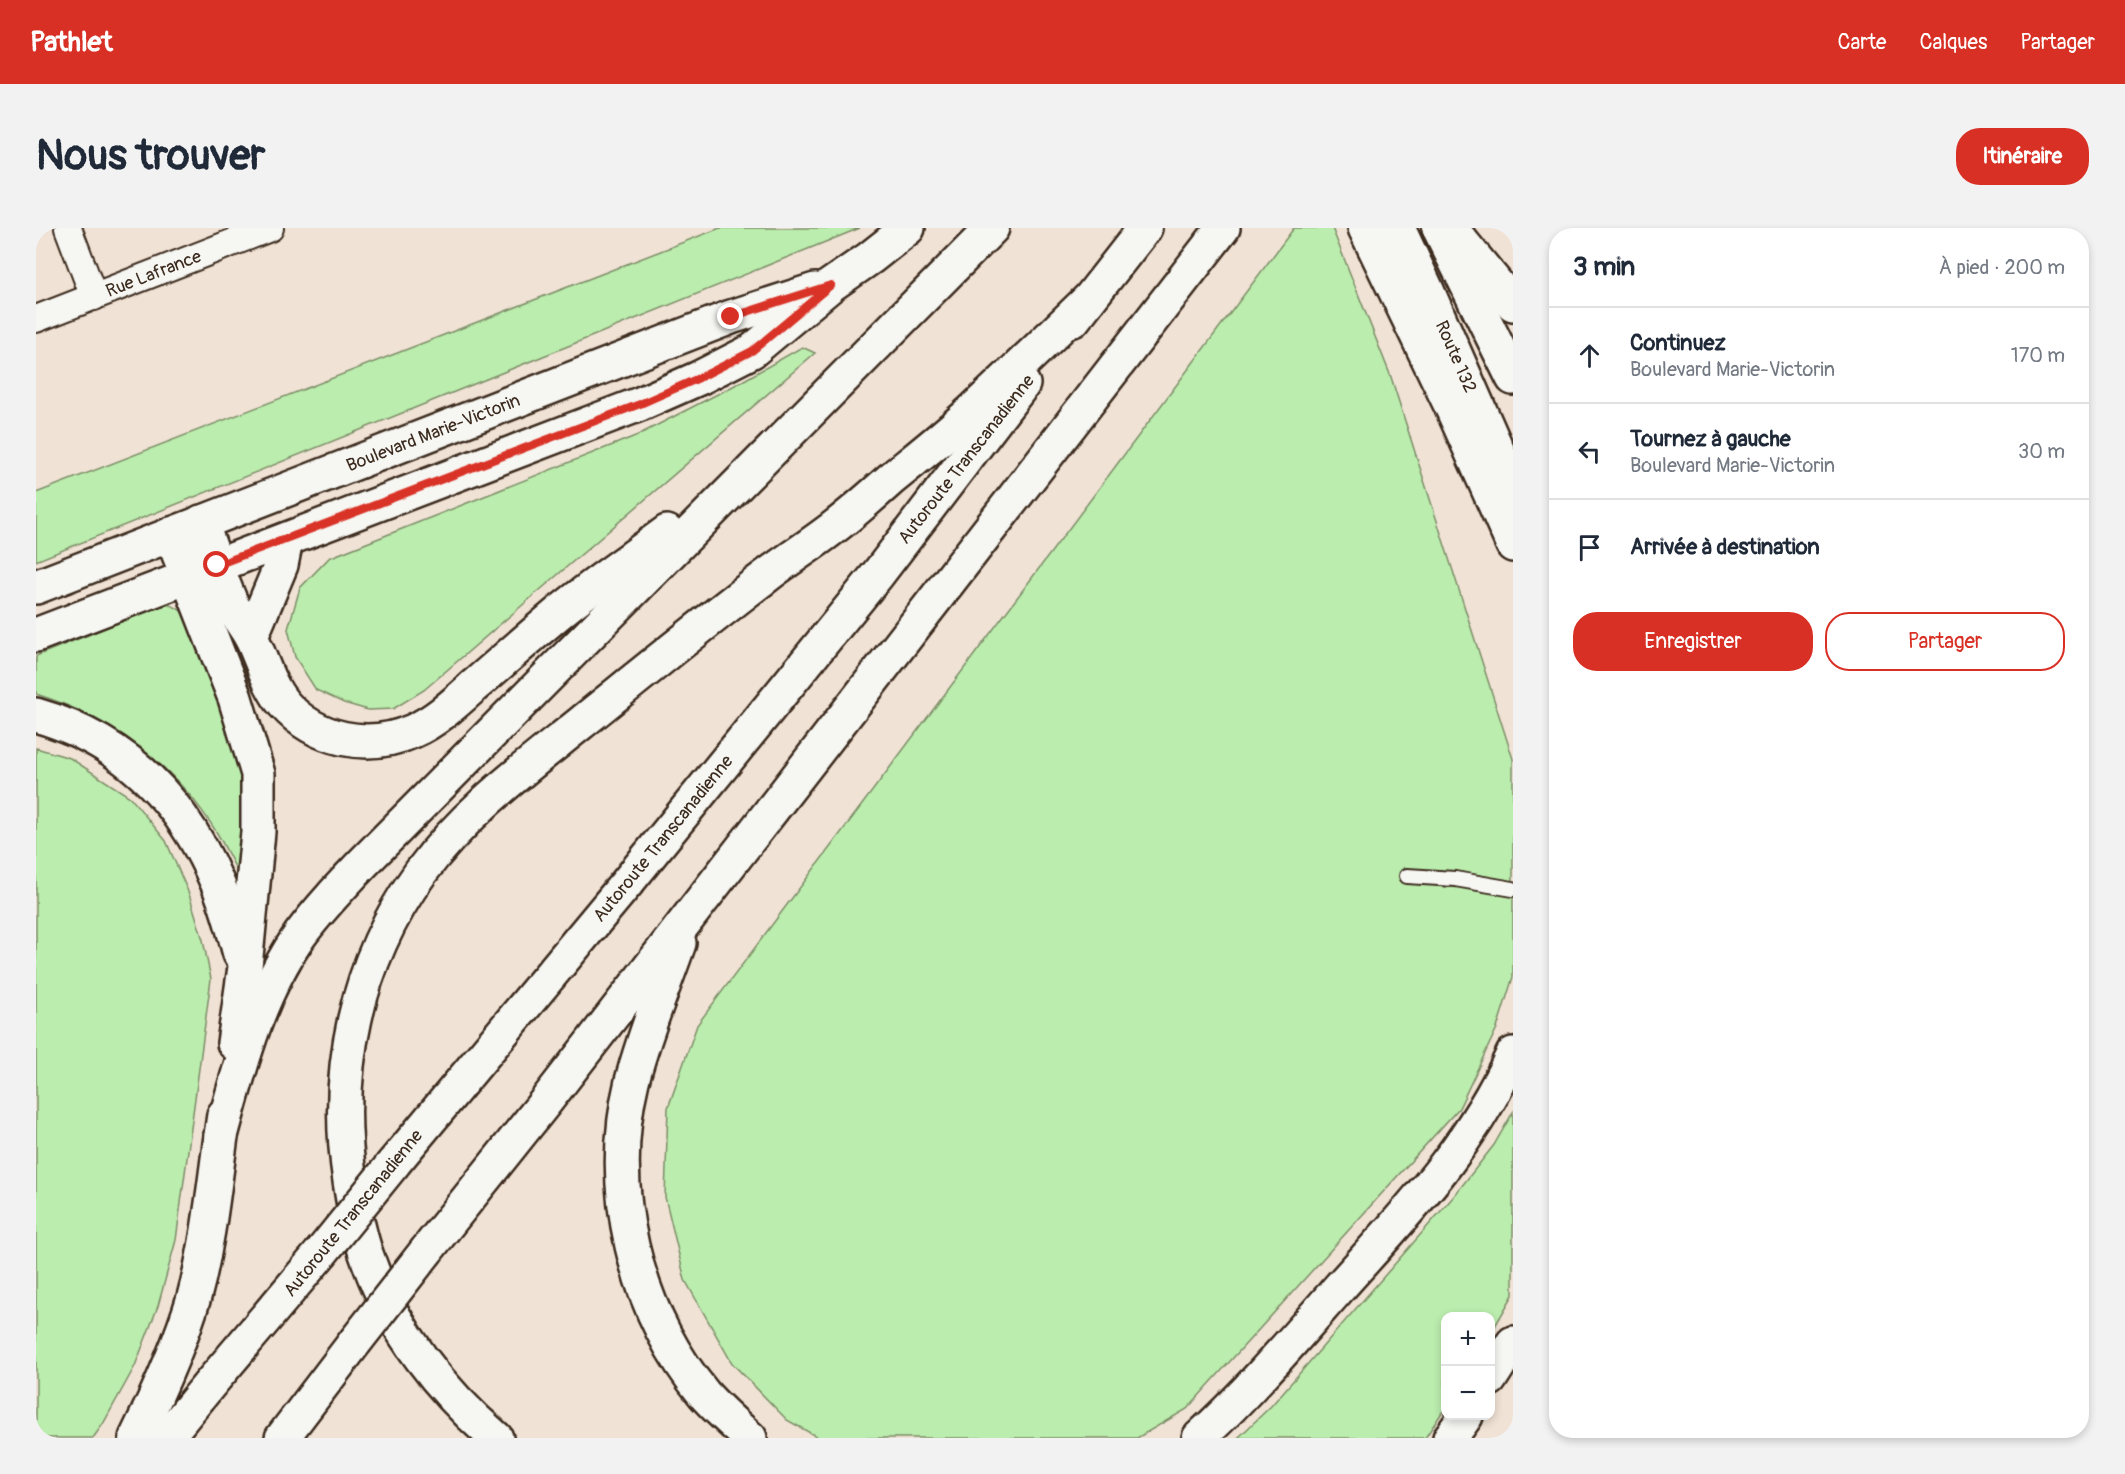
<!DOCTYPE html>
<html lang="fr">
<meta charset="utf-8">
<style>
body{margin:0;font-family:Pangolin,sans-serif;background:#f2f2f3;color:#1f2937}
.controls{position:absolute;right:18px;bottom:18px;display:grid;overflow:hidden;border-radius:12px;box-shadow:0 3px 9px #0003}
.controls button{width:54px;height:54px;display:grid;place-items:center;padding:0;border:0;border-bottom:2px solid #e0e1e3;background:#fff;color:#1f2937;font:30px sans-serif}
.stop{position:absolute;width:18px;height:18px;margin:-14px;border:4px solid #d93025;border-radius:50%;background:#fff}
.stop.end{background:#d93025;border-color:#fff;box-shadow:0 2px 6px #0008}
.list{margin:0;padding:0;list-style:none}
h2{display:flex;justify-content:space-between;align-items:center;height:78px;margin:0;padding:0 24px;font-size:26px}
h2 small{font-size:20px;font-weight:400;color:#747a83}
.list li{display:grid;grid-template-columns:39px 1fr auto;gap:18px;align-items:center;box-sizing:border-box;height:96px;padding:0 24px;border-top:2px solid #e0e1e3}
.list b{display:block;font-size:22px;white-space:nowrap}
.list p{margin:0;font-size:20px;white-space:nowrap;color:#747a83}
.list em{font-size:20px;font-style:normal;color:#747a83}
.actions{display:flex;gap:12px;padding:18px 24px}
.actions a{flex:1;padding:14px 0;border:2px solid #d93025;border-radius:24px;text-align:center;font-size:21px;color:#d93025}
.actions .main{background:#d93025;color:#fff}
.icon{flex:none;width:33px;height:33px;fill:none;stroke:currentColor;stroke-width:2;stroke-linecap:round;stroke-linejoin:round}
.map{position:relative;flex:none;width:1477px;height:1210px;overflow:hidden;border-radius:24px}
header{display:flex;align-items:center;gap:36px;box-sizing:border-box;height:84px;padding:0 30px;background:#d93025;color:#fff}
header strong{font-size:28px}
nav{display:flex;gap:33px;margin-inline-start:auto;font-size:21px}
.intro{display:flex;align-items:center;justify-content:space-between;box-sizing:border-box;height:144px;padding:0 36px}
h1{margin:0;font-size:42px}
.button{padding:15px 27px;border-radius:24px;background:#d93025;color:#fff;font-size:21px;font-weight:700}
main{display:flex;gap:36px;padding:0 36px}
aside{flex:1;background:#fff;border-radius:24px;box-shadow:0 3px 9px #0003}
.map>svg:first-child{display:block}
.green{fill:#bbedae;stroke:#7b8c66;stroke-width:1.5}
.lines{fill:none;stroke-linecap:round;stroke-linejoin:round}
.lane-casing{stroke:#3b2a1e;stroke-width:18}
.street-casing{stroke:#3b2a1e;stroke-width:30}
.secondary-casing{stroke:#3b2a1e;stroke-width:38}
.highway-casing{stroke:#3b2a1e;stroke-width:38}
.lane{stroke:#f6f6f2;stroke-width:14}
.street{stroke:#f6f6f2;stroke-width:26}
.secondary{stroke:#f6f6f2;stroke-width:33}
.highway{stroke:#f6f6f2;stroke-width:33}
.highway-bridge-casing{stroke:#3b2a1e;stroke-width:38;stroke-linecap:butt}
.highway-bridge{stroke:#f6f6f2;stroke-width:33}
.route{stroke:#d93025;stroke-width:8}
.labels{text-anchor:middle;stroke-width:5;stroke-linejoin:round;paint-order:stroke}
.street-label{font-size:18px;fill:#3b2a1e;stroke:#f6f6f2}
</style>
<header>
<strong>Pathlet</strong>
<nav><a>Carte</a><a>Calques</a><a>Partager</a></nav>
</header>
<div class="intro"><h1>Nous trouver</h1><a class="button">Itinéraire</a></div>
<main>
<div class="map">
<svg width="1477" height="1210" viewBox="0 0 1477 1210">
<rect width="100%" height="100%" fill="#f0e2d5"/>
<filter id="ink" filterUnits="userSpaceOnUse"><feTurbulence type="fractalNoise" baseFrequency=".0167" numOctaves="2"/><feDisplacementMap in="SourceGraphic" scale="12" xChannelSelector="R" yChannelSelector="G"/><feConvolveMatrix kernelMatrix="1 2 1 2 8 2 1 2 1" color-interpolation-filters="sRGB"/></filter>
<g filter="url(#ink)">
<g class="green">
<polygon points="684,0 824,0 0,333 0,265"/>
<polygon points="1258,0 1296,0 1355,149 1477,531 1477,749 1461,800 1423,880 1151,1181 1101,1210 783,1210 751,1192 696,1135 649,1052 629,969 632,880 661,797"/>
<polygon points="766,119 779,125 388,462 357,481 332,482 308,475 280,462 259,429 252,401 264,360 293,330 602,207 703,155"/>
<path d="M129,376c13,2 20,9 27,20l44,123 6,35 -2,77 -4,10c-6,-11 -12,-24 -19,-36 -42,-68 -105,-115 -181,-139v-38z"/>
<polygon points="0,520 34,530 94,569 130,613 153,666 167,712 175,751 140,1012 122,1078 99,1138 67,1196 57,1210 0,1210"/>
<polygon points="1477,884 1477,1067 1455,1105 1454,1088 1410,1088 1409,1180 1389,1210 1202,1210 1235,1178 1418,968 1458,917"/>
</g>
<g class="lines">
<defs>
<polyline id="lane" points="1371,648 1419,651 1477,661"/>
<g id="street">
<polyline points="32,0 58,69"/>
<path id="s1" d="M0,91l234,-91"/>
</g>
<g id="secondary">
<path id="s2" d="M0,359l695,-270 84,-27"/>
<polyline points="0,407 604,176 663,150 716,123 795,57 834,30 872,0"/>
</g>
<g id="highway">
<polyline points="1329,0 1417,182 1477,317"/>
<path id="s3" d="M1362,0l28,60 87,198"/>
<polyline points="1403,0 1477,150"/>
<polyline points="1421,8 1477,76"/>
<polyline points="1037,92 1109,0"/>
<path d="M165,294c11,29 20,61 34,89 5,10 12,18 17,28 10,21 16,46 32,65 32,36 84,47 129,27 23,-10 43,-29 62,-46 29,-25 57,-50 86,-74 34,-28 71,-53 106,-79"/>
<polyline points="135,306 199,470 222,546 222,604 209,739 198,815"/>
<polyline points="215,409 245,337 250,312"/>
<path d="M0,487c87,25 145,83 180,165 11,23 17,49 24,74"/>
<path d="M643,715c-16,46 -35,91 -47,138 -26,107 2,228 72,313 14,16 30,30 46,44"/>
<path d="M185,908c19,-70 37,-141 79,-201 19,-26 42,-50 64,-73l628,-634"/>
<path id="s4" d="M357,936l233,-280 252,-310 145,-190"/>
<polyline points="391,1022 511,872 1187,0"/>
<polyline points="1454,1151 1477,1115"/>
<path d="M100,1210c22,-45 44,-93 58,-141 16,-59 21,-122 30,-182"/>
<polyline points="130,1210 173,1157 284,1026"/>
<polyline points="246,1210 319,1114"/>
<path d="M460,1210c-54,-46 -103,-108 -127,-176 -10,-26 -15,-53 -19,-81 -17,-109 6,-219 71,-309 44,-60 103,-103 160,-149 61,-49 122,-99 184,-146 22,-17 46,-32 68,-49 20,-15 39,-32 58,-49 27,-22 55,-44 81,-68 39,-36 77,-73 115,-110"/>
<path d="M1163,1210c50,-46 95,-99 140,-150 68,-76 131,-140 174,-234"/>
<polyline points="1414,1210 1430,1188"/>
</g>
</defs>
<use href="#lane" class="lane-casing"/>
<use href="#street" class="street-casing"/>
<use href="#secondary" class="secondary-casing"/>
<use href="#highway" class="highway-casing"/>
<use href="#lane" class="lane"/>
<use href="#street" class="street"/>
<use href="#secondary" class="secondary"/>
<use href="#highway" class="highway"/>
<defs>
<g id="highway-bridge">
<polyline points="284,1026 357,936"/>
<polyline points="319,1114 391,1022"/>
</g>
</defs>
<use href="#highway-bridge" class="highway-bridge-casing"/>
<use href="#highway-bridge" class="highway-bridge"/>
</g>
</g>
<g class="lines" filter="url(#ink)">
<polyline class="route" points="181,337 604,176 663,150 716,123 795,57 695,89"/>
</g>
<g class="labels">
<g class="street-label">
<text dy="6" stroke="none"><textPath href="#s1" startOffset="126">Rue Lafrance</textPath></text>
<text dy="6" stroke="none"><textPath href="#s3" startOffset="141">Route 132</textPath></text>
<text dy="6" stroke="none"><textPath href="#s2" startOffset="426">Boulevard Marie-Victorin</textPath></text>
<text transform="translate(930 231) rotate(-52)" y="6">Autoroute Transcanadienne</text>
<text dy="6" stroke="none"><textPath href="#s4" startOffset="423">Autoroute Transcanadienne</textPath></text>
<text transform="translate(317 985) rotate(-51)" y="6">Autoroute Transcanadienne</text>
</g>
</g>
</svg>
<div class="controls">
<button>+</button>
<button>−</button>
</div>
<div class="stop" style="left:181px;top:337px"></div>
<div class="stop end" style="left:695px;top:89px"></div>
</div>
<aside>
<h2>3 min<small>À pied · 200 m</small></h2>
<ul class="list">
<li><svg class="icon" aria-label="ahead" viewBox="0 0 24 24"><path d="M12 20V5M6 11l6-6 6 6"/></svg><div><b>Continuez</b><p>Boulevard Marie-Victorin</p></div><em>170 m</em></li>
<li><svg class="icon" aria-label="left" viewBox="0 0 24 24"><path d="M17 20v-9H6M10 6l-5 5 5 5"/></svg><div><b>Tournez à gauche</b><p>Boulevard Marie-Victorin</p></div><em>30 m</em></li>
<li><svg class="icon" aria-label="arrive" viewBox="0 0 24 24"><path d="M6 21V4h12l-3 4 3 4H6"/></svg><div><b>Arrivée à destination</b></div></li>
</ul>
<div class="actions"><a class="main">Enregistrer</a><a>Partager</a></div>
</aside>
</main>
